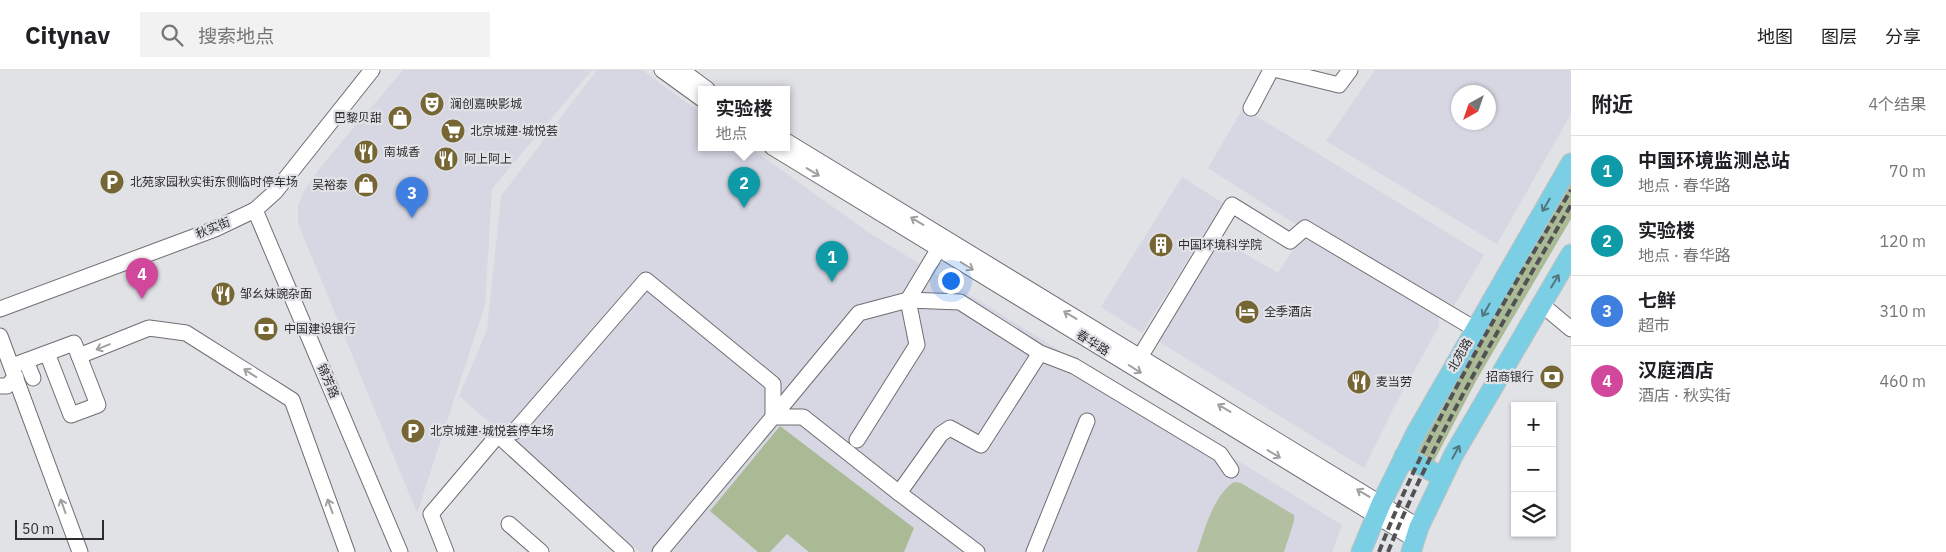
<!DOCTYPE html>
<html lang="zh">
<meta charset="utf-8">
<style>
body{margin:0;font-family:"IBM Plex Sans","Noto Sans SC",sans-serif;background:#f2f2f2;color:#202124}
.controls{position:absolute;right:15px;bottom:15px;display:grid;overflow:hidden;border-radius:0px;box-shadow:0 1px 4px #0004}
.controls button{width:45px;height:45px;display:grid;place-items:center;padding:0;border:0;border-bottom:1px solid #e0e0e0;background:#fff;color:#202124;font:25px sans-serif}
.compass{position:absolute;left:1451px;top:15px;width:45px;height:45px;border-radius:50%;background:#fff;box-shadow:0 1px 4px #0004;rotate:220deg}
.scale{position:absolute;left:15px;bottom:12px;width:89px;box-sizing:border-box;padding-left:5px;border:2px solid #2d2d2f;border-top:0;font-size:14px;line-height:18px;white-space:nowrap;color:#2d2d2f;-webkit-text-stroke:4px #e1e2e6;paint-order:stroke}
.you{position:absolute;left:950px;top:210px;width:18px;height:18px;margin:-12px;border:4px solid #fff;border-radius:50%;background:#1a73e8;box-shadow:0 0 0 8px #1a73e833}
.badge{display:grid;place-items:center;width:32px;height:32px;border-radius:50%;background:#766634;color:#fff;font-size:16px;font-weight:700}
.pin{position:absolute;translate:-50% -41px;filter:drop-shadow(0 1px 2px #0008)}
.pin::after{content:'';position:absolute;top:26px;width:18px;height:15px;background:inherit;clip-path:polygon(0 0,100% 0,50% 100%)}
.popup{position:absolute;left:698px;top:16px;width:92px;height:65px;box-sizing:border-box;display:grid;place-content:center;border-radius:0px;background:#fff;filter:drop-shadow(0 1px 4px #0005);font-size:16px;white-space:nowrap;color:#757577}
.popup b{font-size:19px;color:#202124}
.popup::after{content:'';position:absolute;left:50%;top:100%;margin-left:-10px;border:10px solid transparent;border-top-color:#fff}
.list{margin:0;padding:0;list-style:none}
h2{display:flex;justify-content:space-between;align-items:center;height:65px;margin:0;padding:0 20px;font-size:21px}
h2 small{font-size:16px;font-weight:400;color:#757577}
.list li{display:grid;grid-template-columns:32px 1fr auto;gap:15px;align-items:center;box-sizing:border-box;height:70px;padding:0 20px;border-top:1px solid #e0e0e0}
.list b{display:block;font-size:19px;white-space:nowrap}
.list p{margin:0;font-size:16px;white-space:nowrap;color:#757577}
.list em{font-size:16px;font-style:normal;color:#757577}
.icon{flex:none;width:28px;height:28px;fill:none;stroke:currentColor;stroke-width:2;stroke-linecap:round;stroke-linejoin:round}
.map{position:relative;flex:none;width:1571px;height:482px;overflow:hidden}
header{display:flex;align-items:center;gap:30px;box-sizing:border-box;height:70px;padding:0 25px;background:#fff;border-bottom:1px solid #e0e0e0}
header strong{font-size:24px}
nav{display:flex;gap:28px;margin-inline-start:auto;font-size:18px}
.search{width:350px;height:45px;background:#f2f2f2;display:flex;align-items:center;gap:12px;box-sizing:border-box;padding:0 18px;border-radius:0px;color:#757577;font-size:19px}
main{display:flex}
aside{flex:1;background:#fff}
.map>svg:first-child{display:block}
.built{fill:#d6d7e3;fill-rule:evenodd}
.green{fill:#b2bfa1}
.forest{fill:#aaba95}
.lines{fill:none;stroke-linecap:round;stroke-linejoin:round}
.minor-casing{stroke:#6f6f73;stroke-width:17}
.major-casing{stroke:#c0c0c1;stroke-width:21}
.minor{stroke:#fff;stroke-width:15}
.major{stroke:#7bcfe4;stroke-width:19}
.rail{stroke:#525255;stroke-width:4;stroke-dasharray:8 4;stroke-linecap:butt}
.oneway{stroke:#a0a0a1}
.oneway2{stroke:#507680}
.labels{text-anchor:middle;stroke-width:4.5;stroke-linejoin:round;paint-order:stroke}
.poi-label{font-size:12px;fill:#2d2d2f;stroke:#e1e2e6;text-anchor:start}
.street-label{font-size:12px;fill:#2d2d2f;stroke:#e1e2e6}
</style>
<header>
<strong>Citynav</strong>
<div class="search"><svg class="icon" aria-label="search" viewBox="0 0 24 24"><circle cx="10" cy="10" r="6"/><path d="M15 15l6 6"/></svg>搜索地点</div>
<nav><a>地图</a><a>图层</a><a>分享</a></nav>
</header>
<main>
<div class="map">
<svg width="1571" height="482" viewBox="0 0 1571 482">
<rect width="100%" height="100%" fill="#e1e2e6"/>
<g class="built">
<polygon points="403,0 592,0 492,119 485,235 417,443 298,153 298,136 304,121 323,94"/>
<polygon points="597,0 642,0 701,43 702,77 749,77 868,162 1342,455 1332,482 640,482 459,326 487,260 501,126"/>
<path d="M1375,0h196v44l-74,130 -171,-103zM1488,22v30h-30v-30z"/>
<polygon points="1243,38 1484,185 1453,238 1310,151 1297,155 1208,98"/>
<polygon points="1182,107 1223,133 1142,263 1101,237"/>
<polygon points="1306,160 1438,242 1439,256 1394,337 1364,398 1158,271 1220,169 1278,203"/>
</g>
<path class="green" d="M1234,412l7,1 53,32v6l-10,31h-87c8,-23 16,-56 37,-70z"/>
<g class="forest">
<polygon points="1571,110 1571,149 1476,311 1434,391 1423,391 1418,381 1440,337"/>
<polygon points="780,356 914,458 904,482 809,482 787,464 770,482 758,482 710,441"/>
</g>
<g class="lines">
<defs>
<g id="minor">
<polyline points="662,0 702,29"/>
<polyline points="681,0 707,19"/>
<polyline points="1278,0 1339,15 1350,0"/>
<polyline points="1251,38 1271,0"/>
<polyline points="786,71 1419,457"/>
<polyline points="772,77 1414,469"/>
<polyline points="255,140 400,482"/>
<polyline points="1541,234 1571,259"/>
<polyline points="0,239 215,159 255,140 275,122 372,0"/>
<polyline points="0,266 80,482"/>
<polyline points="1040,283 1074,296 1220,384 1231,400"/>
<polyline points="79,286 149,258 186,263 292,330 347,482"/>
<polyline points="1140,287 1232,135 1290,171 1305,158 1475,259"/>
<polyline points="26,291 33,308"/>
<polyline points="12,296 74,273 98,335 71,345 47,283"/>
<polyline points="0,316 7,316 16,307"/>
<polyline points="498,365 626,482"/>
<polyline points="857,370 917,275 908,230 944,170"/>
<polyline points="899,423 977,482"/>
<polyline points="509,454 541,482"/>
<polyline points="446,482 431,444 498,365 514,362 646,210 773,314 773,347"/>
<polyline points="660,482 773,347 803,347 899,423 941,364 950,358 981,375 1040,283 960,232 908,230 859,243 773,347"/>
<polyline points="1034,482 1087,351"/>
</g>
<g id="major">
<polyline points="1404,386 1442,407"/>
<polyline points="1361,482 1381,434 1416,363 1571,93"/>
<polyline points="1411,482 1419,457 1454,384 1571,184"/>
</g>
</defs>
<use href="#minor" class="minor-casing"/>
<use href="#major" class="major-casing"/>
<use href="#minor" class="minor"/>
<use href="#major" class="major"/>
<g class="rail">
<path d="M1379,482c50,-128 122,-245 192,-362"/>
<path d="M1388,482c49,-122 117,-233 183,-347"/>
</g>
</g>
<defs><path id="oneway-shaft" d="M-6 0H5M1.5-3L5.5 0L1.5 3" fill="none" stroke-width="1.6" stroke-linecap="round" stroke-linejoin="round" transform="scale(1.25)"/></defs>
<g class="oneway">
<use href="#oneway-shaft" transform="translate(813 102) rotate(31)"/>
<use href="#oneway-shaft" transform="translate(917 151) rotate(-149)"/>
<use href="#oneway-shaft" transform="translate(967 196) rotate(32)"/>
<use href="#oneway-shaft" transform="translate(1070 245) rotate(-149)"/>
<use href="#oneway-shaft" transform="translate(103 277) rotate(158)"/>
<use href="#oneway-shaft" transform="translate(1135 299) rotate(32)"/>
<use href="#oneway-shaft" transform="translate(250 303) rotate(-147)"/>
<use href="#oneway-shaft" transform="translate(1224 338) rotate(-149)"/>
<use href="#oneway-shaft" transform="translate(1274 384) rotate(31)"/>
<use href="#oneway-shaft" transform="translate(1363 423) rotate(-149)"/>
<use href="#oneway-shaft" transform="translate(63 436) rotate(-110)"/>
<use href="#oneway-shaft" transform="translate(330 436) rotate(-110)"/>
</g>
<g class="oneway2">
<use href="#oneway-shaft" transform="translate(1546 135) rotate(120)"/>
<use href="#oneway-shaft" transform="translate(1555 211) rotate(-59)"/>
<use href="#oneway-shaft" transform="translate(1486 240) rotate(120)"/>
<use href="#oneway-shaft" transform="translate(1456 382) rotate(-61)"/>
</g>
<defs>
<symbol id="theatre-disc" viewBox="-11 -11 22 22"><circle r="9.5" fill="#766634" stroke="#e1e2e6"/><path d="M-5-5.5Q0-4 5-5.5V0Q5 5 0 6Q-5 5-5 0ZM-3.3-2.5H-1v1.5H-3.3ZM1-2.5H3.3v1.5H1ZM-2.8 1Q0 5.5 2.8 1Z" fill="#fff"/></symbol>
<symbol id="shop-disc" viewBox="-11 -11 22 22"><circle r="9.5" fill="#766634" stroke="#e1e2e6"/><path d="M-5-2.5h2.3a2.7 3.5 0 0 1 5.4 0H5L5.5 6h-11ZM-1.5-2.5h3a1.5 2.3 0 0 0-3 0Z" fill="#fff"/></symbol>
<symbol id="supermarket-disc" viewBox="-11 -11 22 22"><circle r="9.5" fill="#766634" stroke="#e1e2e6"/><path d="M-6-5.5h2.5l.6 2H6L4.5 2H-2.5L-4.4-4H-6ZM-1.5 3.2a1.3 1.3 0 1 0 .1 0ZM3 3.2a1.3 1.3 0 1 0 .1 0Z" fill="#fff"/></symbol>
<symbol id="restaurant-disc" viewBox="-11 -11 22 22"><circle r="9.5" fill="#766634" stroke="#e1e2e6"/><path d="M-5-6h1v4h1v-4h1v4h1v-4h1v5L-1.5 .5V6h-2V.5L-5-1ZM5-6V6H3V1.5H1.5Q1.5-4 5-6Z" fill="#fff"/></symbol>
<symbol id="parking-disc" viewBox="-11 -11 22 22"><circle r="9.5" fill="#766634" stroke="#e1e2e6"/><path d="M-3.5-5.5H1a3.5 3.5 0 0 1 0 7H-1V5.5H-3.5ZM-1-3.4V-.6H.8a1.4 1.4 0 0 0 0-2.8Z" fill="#fff"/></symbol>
<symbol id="building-disc" viewBox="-11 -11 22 22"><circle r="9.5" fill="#766634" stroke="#e1e2e6"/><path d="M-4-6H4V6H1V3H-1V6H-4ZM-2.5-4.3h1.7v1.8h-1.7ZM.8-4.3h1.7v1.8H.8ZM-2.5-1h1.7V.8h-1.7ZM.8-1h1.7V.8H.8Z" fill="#fff"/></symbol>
<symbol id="hotel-disc" viewBox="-11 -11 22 22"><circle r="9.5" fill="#766634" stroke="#e1e2e6"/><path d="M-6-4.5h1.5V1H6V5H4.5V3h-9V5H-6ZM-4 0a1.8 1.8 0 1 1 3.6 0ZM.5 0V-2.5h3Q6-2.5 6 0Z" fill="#fff"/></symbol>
<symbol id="bank-disc" viewBox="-11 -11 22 22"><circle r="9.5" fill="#766634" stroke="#e1e2e6"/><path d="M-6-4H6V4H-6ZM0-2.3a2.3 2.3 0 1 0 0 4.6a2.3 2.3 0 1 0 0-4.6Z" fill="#fff"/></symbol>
</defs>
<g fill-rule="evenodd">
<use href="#theatre-disc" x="418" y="20" width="28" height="28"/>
<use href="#shop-disc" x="386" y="34" width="28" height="28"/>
<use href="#supermarket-disc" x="439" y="47" width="28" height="28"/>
<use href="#restaurant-disc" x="352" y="68" width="28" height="28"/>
<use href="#restaurant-disc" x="432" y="75" width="28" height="28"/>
<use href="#parking-disc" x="98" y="98" width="28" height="28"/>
<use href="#shop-disc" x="352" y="101" width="28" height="28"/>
<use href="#building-disc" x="1147" y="161" width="28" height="28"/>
<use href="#restaurant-disc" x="209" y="210" width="28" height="28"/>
<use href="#hotel-disc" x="1233" y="228" width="28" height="28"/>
<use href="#bank-disc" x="252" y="245" width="28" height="28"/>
<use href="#bank-disc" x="1538" y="293" width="28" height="28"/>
<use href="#restaurant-disc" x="1345" y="298" width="28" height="28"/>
<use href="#parking-disc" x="399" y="347" width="28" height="28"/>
</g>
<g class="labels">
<g class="poi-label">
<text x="450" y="38">澜创嘉映影城</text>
<text x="382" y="52" text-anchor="end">巴黎贝甜</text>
<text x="470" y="65">北京城建·城悦荟</text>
<text x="384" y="86">南城香</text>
<text x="464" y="93">阿上阿上</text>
<text x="130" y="116">北苑家园秋实街东侧临时停车场</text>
<text x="348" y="119" text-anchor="end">吴裕泰</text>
<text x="1178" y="179">中国环境科学院</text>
<text x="240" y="228">邹幺妹豌杂面</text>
<text x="1264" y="246">全季酒店</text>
<text x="284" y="263">中国建设银行</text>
<text x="1534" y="311" text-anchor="end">招商银行</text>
<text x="1376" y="316">麦当劳</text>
<text x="430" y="365">北京城建·城悦荟停车场</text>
</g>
<g class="street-label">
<text transform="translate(213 158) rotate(-22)" y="4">秋实街</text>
<text transform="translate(1093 273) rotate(32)" y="4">春华路</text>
<text transform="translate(1460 285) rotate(-60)" y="4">北苑路</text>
<text transform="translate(328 311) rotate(67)" y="4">锦芳路</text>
</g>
</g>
</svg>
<div class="controls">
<button>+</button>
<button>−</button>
<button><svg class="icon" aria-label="layers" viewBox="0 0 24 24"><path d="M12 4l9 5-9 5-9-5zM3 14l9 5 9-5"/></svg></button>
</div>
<svg class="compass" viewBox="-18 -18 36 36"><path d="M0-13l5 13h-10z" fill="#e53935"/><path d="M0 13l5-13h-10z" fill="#757577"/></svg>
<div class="scale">50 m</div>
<div class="you"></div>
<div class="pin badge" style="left:832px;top:212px;background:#0f9aa8">1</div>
<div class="pin badge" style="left:744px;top:138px;background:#0f9aa8">2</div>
<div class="popup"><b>实验楼</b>地点</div>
<div class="pin badge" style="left:412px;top:148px;background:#3f7fe0">3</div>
<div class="pin badge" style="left:142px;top:229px;background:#d1479c">4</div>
</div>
<aside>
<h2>附近<small>4个结果</small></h2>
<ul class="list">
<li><span class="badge" style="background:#0f9aa8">1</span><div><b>中国环境监测总站</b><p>地点 · 春华路</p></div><em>70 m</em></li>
<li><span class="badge" style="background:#0f9aa8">2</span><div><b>实验楼</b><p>地点 · 春华路</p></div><em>120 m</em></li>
<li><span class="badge" style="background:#3f7fe0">3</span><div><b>七鲜</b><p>超市</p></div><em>310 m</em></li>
<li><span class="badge" style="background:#d1479c">4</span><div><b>汉庭酒店</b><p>酒店 · 秋实街</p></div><em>460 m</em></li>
</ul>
</aside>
</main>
